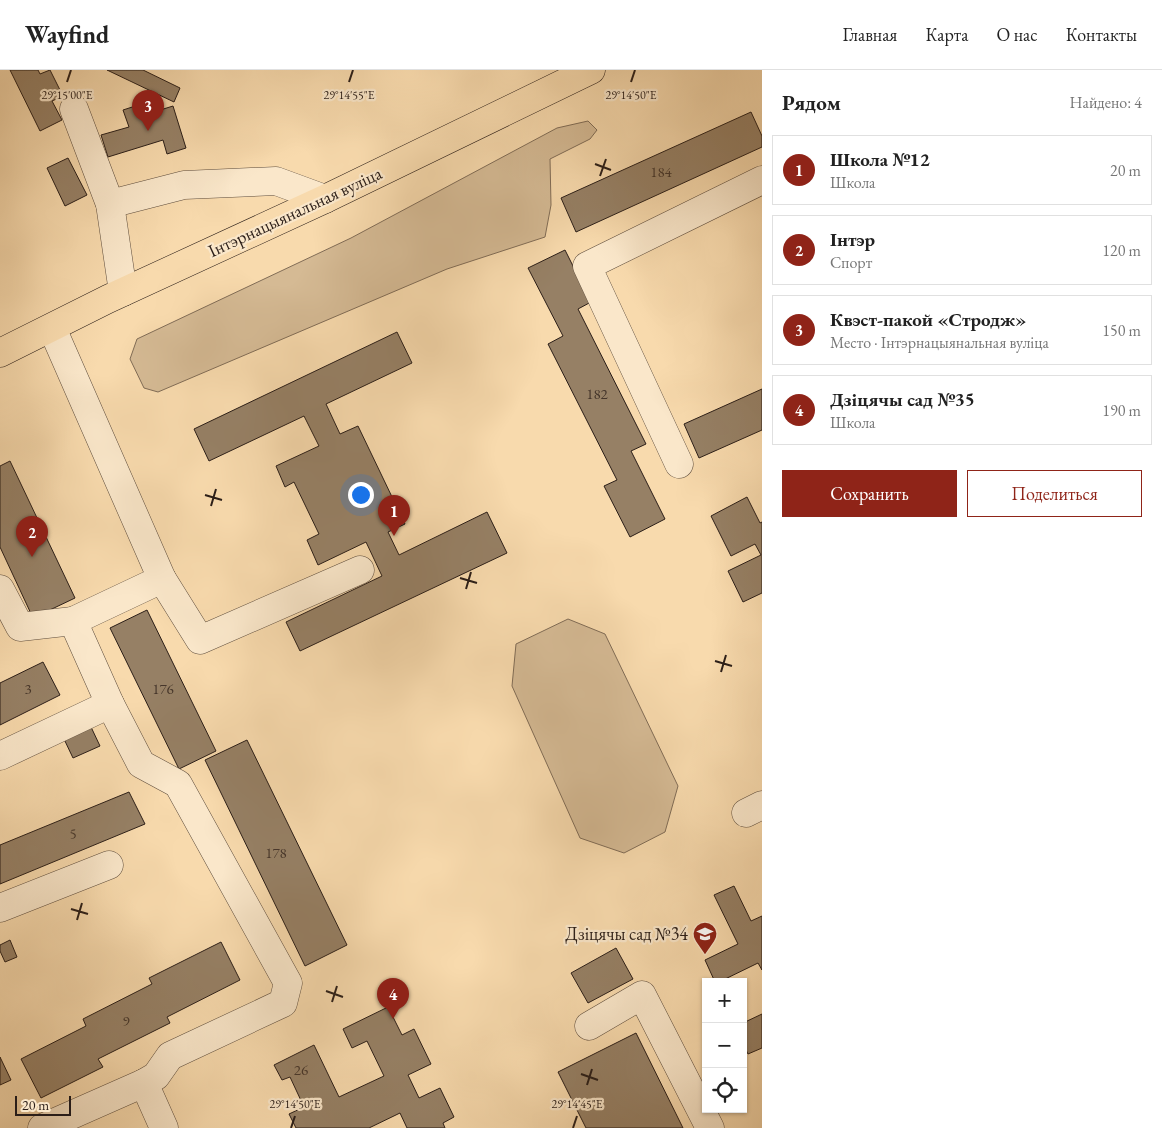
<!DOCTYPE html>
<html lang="ru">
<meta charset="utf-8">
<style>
body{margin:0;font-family:"EB Garamond",serif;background:#f2f2f2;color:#222}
.controls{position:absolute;right:15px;bottom:15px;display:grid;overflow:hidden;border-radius:0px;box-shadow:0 1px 4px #0004}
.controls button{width:45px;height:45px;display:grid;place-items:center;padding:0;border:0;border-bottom:1px solid #e0e0e0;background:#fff;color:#222;font:25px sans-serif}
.scale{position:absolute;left:15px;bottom:12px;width:56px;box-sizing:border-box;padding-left:5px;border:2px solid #2b1e18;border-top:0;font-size:14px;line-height:18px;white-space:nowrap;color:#2b1e18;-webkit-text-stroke:4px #fae7ca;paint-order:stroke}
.you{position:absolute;left:360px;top:424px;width:18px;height:18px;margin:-12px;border:4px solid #fff;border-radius:50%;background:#1a73e8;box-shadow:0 0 0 8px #1a73e833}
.badge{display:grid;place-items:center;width:32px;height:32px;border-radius:50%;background:#8f2418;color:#fff;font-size:16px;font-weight:700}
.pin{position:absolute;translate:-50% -41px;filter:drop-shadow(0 1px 2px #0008)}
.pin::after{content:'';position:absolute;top:26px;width:18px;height:15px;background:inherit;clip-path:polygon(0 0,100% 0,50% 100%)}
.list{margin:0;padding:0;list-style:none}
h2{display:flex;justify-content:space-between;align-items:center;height:65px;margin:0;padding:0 20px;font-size:21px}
h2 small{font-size:16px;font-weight:400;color:#767676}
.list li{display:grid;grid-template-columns:32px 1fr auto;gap:15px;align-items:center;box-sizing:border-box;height:70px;margin:0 10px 10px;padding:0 10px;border:1px solid #e0e0e0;border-radius:0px}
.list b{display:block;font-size:19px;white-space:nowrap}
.list p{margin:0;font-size:16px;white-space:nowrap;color:#767676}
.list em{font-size:16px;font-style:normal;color:#767676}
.actions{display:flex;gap:10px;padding:15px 20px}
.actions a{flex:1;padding:11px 0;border:1px solid #8f2418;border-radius:0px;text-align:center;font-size:18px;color:#8f2418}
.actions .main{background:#8f2418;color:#fff}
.icon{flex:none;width:28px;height:28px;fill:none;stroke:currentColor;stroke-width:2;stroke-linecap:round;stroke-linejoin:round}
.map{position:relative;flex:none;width:762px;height:1058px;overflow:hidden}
header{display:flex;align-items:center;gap:30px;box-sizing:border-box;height:70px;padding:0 25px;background:#fff;border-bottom:1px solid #e0e0e0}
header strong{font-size:24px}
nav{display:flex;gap:28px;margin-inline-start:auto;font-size:18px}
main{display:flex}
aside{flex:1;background:#fff}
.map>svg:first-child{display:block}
.green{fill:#d5ba94;stroke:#806c56}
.building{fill:#968065;stroke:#2b1e18}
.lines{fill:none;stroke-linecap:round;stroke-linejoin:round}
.minor-casing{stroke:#5e4d3d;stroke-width:29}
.major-casing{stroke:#2b1e18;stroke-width:29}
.minor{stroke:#fae7ca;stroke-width:28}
.major{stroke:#f8daad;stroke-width:28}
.ticks{fill:none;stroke:#2b1e18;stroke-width:2}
.labels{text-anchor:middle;stroke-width:4.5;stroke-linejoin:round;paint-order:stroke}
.number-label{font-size:15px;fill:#46362b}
.street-label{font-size:18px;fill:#2b1e18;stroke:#fae7ca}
.poi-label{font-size:18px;fill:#2b1e18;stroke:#fae7ca;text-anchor:end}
.ticks-label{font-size:12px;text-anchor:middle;fill:#2b1e18;stroke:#fae7ca;stroke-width:4.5;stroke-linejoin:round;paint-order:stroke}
</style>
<header>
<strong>Wayfind</strong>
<nav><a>Главная</a><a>Карта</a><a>О нас</a><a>Контакты</a></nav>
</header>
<main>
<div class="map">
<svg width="762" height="1058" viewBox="0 0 762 1058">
<rect width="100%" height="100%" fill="#f8daad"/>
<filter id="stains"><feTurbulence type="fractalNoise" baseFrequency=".004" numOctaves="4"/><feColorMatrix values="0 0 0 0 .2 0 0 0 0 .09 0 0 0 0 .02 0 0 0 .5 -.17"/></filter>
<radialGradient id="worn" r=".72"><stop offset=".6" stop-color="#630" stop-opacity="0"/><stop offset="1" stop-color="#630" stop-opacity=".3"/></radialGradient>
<g class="green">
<polygon points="588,51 597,60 590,69 550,89 551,135 545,167 447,199 158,322 144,318 130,289 137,269 351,168 557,58"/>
<polygon points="568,549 605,564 678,716 665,762 624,783 580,768 512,616 516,574"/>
</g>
<g class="building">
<polygon points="10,0 38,0 40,4 50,0 63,26 52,31 62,50 40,61"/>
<polygon points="107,0 143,0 180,18 174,32"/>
<polygon points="154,30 157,41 173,36 186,78 167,84 163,70 108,87 101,65 129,57 123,40"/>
<polygon points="751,42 762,66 762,77 576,162 561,128"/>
<polygon points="68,88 87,125 65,136 47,98"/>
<polygon points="565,180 591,232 578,239 646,374 631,381 665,449 630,467 604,416 617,410 548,274 563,266 528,198"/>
<polygon points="397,262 412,293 326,334 340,364 358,356 405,454 388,462 399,485 487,442 507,483 300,581 286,552 382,506 366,472 318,495 307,470 319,464 294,412 285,417 276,396 319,376 304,346 209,391 194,359"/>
<polygon points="762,319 762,360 699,388 684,354"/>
<polygon points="10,391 75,528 33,548 0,477 0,396"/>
<polygon points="747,427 760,453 762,452 762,523 743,532 728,501 761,485 755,474 731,486 711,446"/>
<polygon points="147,540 216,681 179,699 110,558"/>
<polygon points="43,592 60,625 0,655 0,613"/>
<polygon points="91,657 100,676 73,688 64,669"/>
<polygon points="247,670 347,875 305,896 205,690"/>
<polygon points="129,722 145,754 0,814 0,775"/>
<polygon points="734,816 751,851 762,846 762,900 758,893 719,912 715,912 705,890 738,874 714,825"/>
<polygon points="10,870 17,887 5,892 0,881 0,875"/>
<polygon points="221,872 240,910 167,947 170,953 98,989 103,997 41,1028 21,989 86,956 83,949 152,914 149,908"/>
<polygon points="616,878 633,909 588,933 571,903"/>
<polygon points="388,937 402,965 414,959 431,994 408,1005 419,1028 440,1018 454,1047 443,1053 445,1058 407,1058 400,1043 369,1058 296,1058 289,1044 304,1037 290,1007 282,1010 274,995 314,975 339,1027 384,1006 367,971 352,978 343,959"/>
<polygon points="762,944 762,978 748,984 743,974 743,953"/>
<polygon points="636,963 683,1058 586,1058 558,1002"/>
<polygon points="0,987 11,1010 0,1015"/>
</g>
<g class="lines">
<defs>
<g id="minor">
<polyline points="74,39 110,134 123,222"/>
<polyline points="110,134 184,115 276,111 325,129"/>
<polyline points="679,394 587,196 762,110"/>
<polyline points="162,509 200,570 360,500"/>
<polyline points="0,519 20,557 73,551"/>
<polyline points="0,686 110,634"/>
<polyline points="746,743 762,735"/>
<polyline points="0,838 109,795"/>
<polyline points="589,956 642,925 710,1058"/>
<polyline points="144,1013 164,1058"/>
<polyline points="42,1058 144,1013 156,1006 170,986 283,933 288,913 178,714 141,694 110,634 73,551 162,509 52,258"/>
</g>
<polyline id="major" points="0,283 108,229 325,129 591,0"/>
</defs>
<use href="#minor" class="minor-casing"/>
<use href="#major" class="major-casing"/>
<use href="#minor" class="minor"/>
<use href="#major" class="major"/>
</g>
<path class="ticks" d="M67,12l4,-12M349,12l4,-12M631,12l4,-12M595,94l16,6M600,106l6,-17M205,425l17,5M211,436l5,-17M460,508l17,5M466,519l5,-17M715,591l17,5M721,602l5,-17M71,839l17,5M77,850l5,-17M326,921l17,6M332,932l5,-16M581,1004l17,6M587,1015l5,-16M291,1058l4,-12M573,1058l4,-12"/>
<defs>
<symbol id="school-pin" viewBox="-11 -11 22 30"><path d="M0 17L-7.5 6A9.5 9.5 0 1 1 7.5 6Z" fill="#8f2418" stroke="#fae7ca"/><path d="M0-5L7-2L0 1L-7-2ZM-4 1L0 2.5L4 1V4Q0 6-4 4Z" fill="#fff"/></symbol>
</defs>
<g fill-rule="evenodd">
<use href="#school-pin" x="691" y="850" width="28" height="38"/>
</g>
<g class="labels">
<g class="number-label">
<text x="661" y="107">184</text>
<text x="597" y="329">182</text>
<text x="28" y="624">3</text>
<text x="163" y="624">176</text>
<text x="73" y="769">5</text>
<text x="276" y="788">178</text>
<text x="126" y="956">9</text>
<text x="301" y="1005">26</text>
</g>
<g class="street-label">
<text transform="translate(295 142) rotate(-25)" y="6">Інтэрнацыянальная вуліца</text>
</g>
<g class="poi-label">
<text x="688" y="870">Дзіцячы сад №34</text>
</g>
</g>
<g class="ticks-label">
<text x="67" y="29">29°15'00"E</text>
<text x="349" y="29">29°14'55"E</text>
<text x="631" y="29">29°14'50"E</text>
<text x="295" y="1038">29°14'50"E</text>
<text x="577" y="1038">29°14'45"E</text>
</g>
<rect width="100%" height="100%" filter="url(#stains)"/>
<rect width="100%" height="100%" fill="url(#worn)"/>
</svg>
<div class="controls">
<button>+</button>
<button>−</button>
<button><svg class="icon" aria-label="locate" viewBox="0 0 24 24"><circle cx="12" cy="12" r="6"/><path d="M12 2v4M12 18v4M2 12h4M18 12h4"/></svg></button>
</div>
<div class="scale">20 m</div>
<div class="you"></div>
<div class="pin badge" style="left:394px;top:466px">1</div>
<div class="pin badge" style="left:32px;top:487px">2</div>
<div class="pin badge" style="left:148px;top:61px">3</div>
<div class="pin badge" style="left:393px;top:949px">4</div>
</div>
<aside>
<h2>Рядом<small>Найдено: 4</small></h2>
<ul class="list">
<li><span class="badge">1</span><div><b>Школа №12</b><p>Школа</p></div><em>20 m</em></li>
<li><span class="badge">2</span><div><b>Інтэр</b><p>Спорт</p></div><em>120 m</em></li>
<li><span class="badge">3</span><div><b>Квэст-пакой «Стродж»</b><p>Место · Інтэрнацыянальная вуліца</p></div><em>150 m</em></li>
<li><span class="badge">4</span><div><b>Дзіцячы сад №35</b><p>Школа</p></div><em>190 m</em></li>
</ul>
<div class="actions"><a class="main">Сохранить</a><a>Поделиться</a></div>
</aside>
</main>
